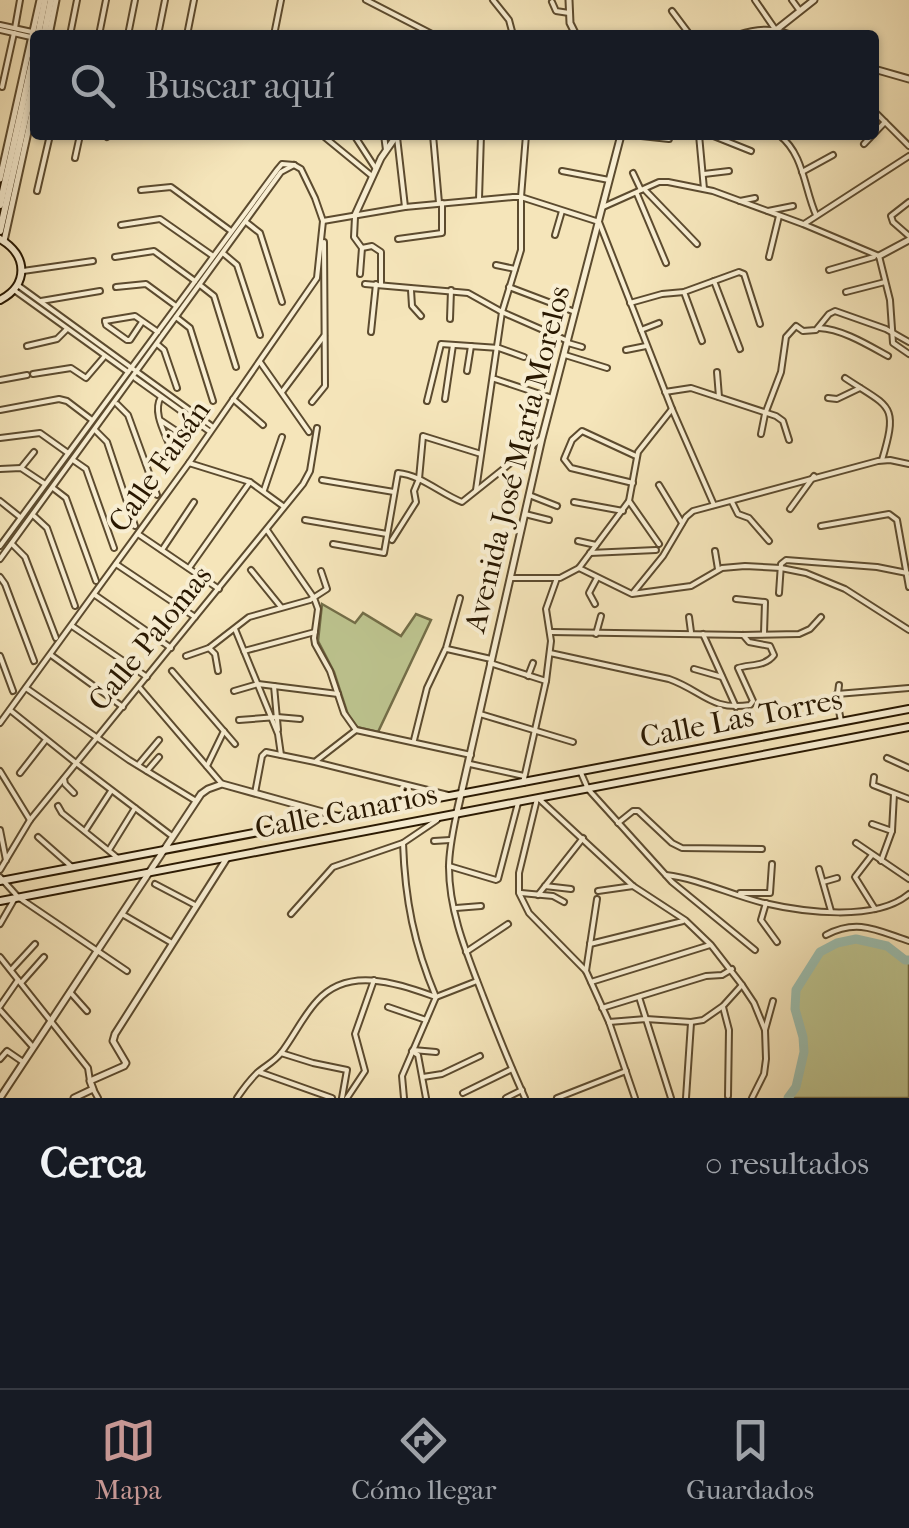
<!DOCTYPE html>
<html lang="es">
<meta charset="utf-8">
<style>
body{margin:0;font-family:"IM FELL French Canon",serif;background:#242831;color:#f1f3f6}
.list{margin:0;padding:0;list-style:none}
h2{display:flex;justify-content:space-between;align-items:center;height:130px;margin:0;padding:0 40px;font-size:42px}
h2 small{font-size:32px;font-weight:400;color:#9ea1a6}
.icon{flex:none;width:55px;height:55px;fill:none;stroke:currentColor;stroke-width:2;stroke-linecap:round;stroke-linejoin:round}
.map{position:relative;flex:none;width:909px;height:1098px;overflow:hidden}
.search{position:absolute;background:#171b24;box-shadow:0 2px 8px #0004;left:30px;right:30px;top:30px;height:110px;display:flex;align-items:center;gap:25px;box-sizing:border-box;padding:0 35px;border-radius:10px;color:#9ea1a6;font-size:38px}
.sheet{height:290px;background:#171b24}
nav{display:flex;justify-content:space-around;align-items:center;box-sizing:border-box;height:140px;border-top:2px solid #363941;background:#171b24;font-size:28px;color:#9ea1a6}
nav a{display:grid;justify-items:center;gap:5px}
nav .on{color:#c59692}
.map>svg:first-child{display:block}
.green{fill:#bdc48f;stroke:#736e48;stroke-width:2.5}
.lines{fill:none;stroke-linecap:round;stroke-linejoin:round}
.river{stroke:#9cbfb0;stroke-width:9}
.minor-casing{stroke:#5c4b2f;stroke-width:8}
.tertiary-casing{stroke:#5c4b2f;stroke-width:9}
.secondary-casing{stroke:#291801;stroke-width:10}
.minor{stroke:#f8eed2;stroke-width:4}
.tertiary{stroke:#f8eed2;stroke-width:5}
.secondary{stroke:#f8eed2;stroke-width:6}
.labels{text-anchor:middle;stroke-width:8;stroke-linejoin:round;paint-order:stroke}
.street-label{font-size:30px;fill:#291801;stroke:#f8eed2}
</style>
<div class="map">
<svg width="909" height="1098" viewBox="0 0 909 1098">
<rect width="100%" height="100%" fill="#f5e5ba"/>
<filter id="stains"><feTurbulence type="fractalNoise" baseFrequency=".002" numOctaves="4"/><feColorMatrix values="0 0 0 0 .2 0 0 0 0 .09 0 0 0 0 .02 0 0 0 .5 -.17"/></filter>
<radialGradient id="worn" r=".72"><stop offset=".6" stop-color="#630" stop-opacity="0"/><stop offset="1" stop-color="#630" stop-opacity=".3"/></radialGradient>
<g class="green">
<polygon points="322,604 355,623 363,613 401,636 416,614 431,620 378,732 357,727 348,715 334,672 318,641"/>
<path d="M856,939l31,7 18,14h4v138h-121c13,-17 20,-46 14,-67 -4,-13 -10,-25 -6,-38 2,-7 8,-13 12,-20 17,-26 17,-27 48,-34z"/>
</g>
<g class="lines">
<polyline class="river" points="788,1098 796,1087 804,1052 803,1037 795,1009 796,990 820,952 837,943 856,939 887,946 905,960 909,960"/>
<defs>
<g id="minor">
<polyline points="366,0 434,35"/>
<polyline points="493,0 509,20 513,35"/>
<polyline points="755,0 775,29"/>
<polyline points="792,0 800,11"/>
<polyline points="552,2 556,11 569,13"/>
<polyline points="672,11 690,35"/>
<polyline points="0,25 32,32"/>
<polyline points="15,28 20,0"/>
<polyline points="0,30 35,38"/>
<polyline points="70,35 77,0"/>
<polyline points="99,35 106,0"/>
<polyline points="128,35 135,0"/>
<polyline points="158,35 165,0"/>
<polyline points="187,35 194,0"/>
<polyline points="274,35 281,0"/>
<polyline points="2,87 14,33"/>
<polyline points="874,111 909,146"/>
<polyline points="322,135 372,176"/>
<polyline points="354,135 376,169"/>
<polyline points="384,135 386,150"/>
<polyline points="433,135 439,203"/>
<polyline points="632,135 669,139"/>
<polyline points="699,135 704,189"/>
<polyline points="711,135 751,151"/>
<path d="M779,135c25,19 25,53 37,80"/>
<polyline points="107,137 110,135"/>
<polyline points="397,137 405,207"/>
<polyline points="864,144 885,122"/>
<polyline points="75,158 80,135"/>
<polyline points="562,171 609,180"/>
<polyline points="802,172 833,155"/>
<polyline points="633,173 641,190"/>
<polyline points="704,174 729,171"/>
<polyline points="141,190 171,187 231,231"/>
<polyline points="645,190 697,244"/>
<polyline points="37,191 50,135"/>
<polyline points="637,194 666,263"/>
<polyline points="479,199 481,135"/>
<polyline points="740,201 755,198"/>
<polyline points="909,202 891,216 893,222 909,236"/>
<polyline points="603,207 659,182 668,182 713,191 803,224 879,256"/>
<polyline points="768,211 793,206"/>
<polyline points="355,217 354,237 362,248 360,274"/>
<polyline points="323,221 405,207 513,197 521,197 599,222 672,409 714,505"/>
<polyline points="246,222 260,233 282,302"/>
<polyline points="804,224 909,156"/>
<polyline points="121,225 160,219 213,256"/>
<polyline points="555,235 562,211"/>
<polyline points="398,239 442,233 442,203"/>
<polyline points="362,248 372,246 381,252 381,285"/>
<polyline points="224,254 237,265 260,335"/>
<polyline points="879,256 890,300 893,343 909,354"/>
<polyline points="115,257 154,251 195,281"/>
<polyline points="769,257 779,216"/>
<polyline points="496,265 515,269"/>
<polyline points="829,270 874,257"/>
<polyline points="23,271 93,261"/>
<polyline points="714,281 740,349"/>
<polyline points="365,284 468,293 502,312 568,341"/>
<polyline points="200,285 214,296 236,367"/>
<polyline points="19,286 213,427"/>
<polyline points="116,287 146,284 176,306"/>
<polyline points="509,287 575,312"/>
<polyline points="14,290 128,372"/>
<polyline points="411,290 412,306 421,316"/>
<polyline points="684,292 702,341"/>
<polyline points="846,292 885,282"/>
<polyline points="41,301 100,291"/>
<polyline points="630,303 662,294 684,292 739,272 744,274 760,324"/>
<polyline points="176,317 190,328 213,401"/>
<polyline points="450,319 451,290"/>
<polyline points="105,321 135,316 158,332"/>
<polyline points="105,321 106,325 127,340 130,340 142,322"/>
<path d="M819,328c23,1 49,17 69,28"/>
<polyline points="641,330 659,323"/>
<polyline points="371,332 376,284"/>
<polyline points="568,343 582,347"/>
<polyline points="157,344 164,350 177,388"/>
<polyline points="27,346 57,339 67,329"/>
<polyline points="626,350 646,346"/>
<polyline points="565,355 607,368"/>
<polyline points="260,362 309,432"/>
<polyline points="467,371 471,346"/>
<polyline points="717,372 719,397"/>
<polyline points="33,374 71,368 86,378 104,357"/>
<polyline points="135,378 209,431"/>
<path d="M845,378c45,30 54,25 37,82"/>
<polyline points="495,379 552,398"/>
<polyline points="0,380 27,375"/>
<polyline points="282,392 324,336"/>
<polyline points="665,392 691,388 776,416 783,421 789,440"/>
<polyline points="828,398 837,399 860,388"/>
<polyline points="233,399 263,425"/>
<polyline points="445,399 453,345"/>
<polyline points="427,401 441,344 499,348 524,357"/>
<polyline points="312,402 325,386 324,242"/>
<polyline points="117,404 128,415 157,495"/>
<polyline points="0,410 59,399 67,401 92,420"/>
<path d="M160,420l24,16 -1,5 -8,10 -4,-2c-6,-16 -19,-37 -10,-52"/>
<polyline points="95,430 107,442 135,526"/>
<polyline points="761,434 765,414 781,372 786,337 796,326 803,331 816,330 829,314 835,311 886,329 909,342"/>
<polyline points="0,438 40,433 68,453"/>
<polyline points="73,460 86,469 114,548"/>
<polyline points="189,463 250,482 283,506"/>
<polyline points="21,468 34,452"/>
<polyline points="0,469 21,468 45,484"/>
<polyline points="322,480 394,492"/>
<polyline points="633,483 571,468 564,459 572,440 582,431 636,456"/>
<polyline points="659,485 682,523"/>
<polyline points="53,488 66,498 96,581"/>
<polyline points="264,490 282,437"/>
<polyline points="476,490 502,312 521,250 521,197 526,135"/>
<polyline points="529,495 557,506"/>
<polyline points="0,501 20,517"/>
<polyline points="629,501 659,544"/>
<polyline points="574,502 623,511"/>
<polyline points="732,502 738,514 749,518 769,541"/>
<polyline points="790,509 814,476"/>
<polyline points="525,514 549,520"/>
<polyline points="34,516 47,528 75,606"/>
<polyline points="305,520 387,534"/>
<polyline points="821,526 889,514 897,520 909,587"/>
<polyline points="267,530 314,598 318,609 314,638 315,644 330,671 344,713 356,730 471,755"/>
<polyline points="138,534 219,589"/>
<polyline points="392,540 416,502 414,491 419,479 423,436 481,454"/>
<polyline points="578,541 596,545"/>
<polyline points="12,544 25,557 56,638"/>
<path d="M333,544l51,9 14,-80c23,2 43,21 64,29l80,-64"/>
<polyline points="0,546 277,170 282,164 294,165"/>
<polyline points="162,550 194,502"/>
<polyline points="715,551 718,569"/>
<polyline points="590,553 656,550"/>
<polyline points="0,559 281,172 294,165"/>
<polyline points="116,564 195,617"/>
<polyline points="189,568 250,482"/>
<polyline points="579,568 632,594 691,586 722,568 745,566 781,568 806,573 845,589 909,630"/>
<polyline points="251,570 281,607"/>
<polyline points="0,577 5,584 34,661"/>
<polyline points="510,578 560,578 579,568 629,501 638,452 672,409"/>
<polyline points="633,593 663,556 686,517 693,511 878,461 890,460 909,464"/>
<polyline points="779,593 781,564 786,560 877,567 907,573"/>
<polyline points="95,595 171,648"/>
<polyline points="736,599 765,602 764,633"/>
<polyline points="595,604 589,593 597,578"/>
<polyline points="689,617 691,632"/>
<polyline points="72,626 147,677"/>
<polyline points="235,629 278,734 281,755"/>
<polyline points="551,632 743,635 799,634 810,629 821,617"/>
<polyline points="596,634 601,616"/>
<polyline points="703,634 736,707"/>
<polyline points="209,648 215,654 218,671"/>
<polyline points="447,649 491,659"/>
<polyline points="244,651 315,632"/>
<path d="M550,653l119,26c34,12 41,32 81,26l3,-4 -15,-33c12,-4 27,-1 36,-13l-4,-9 -21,-4 -6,-7"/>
<polyline points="51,655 123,707"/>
<polyline points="0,656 13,691"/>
<polyline points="186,656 209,648 249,617 310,600 327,589 321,571"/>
<polyline points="490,663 546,681"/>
<polyline points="694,669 722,677"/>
<polyline points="172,671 235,744"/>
<polyline points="528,676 533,663"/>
<polyline points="839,685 837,701 841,721"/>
<polyline points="274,686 278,730"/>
<polyline points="139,687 222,784"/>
<polyline points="26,688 129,760 196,801"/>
<polyline points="234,691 258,684 338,694"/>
<polyline points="837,694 909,688"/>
<polyline points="10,710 76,763 172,836"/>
<polyline points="480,714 573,742"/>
<polyline points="239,720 277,717 300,719"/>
<polyline points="0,723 189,463 317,278 323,221 315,198 301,169 294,165"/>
<polyline points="414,740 427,688 446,648 460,598"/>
<polyline points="887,758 909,768"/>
<polyline points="316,761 356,730"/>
<polyline points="470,764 524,776"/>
<polyline points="138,765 159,740"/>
<polyline points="207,766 224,731"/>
<polyline points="0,771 30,820"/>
<polyline points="147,771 159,757"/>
<polyline points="20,773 45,741"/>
<polyline points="581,773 588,789 672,882 755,950"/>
<polyline points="874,777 873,785 909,799"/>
<polyline points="64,779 65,784 74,793"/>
<polyline points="523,783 546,681 551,641 546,609 557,578"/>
<polyline points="255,793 262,756 266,752 315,762 448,795"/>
<polyline points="538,798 633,886 685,920 711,945 742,985 754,1003 765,1030 766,1059 764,1074 752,1098"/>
<polyline points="537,799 519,873 519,893 529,913 586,971 609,1022 635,1098"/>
<polyline points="58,806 62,813 119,859"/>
<path d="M457,812c-4,19 -8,37 -8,55 0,45 18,87 34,129 13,34 27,69 42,102"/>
<polyline points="618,823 633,811 638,811 672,843 682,848 762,849"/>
<polyline points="872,824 892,831"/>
<polyline points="0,830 6,860"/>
<polyline points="85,831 111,791"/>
<polyline points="38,837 72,867"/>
<polyline points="434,841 450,840"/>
<polyline points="856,843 909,879"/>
<polyline points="109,850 135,808"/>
<polyline points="872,855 855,877 875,909"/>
<polyline points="881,861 892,831 894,794"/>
<polyline points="449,866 496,880 498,879 518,803"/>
<polyline points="819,869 831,911"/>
<polyline points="0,870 30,820 303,484 310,471 317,428"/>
<path d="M666,875c34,4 65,20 98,28 39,9 112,19 145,-9"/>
<polyline points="0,877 18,897 127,971"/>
<polyline points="823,882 837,878"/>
<polyline points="155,884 195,905"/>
<polyline points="545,886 571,889"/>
<polyline points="598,891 633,886"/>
<polyline points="521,893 553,896 564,902"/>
<polyline points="740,893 770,893 772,864"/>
<polyline points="538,895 583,838"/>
<polyline points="766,903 761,920 777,942"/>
<polyline points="456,908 481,906"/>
<polyline points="122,914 172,943"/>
<polyline points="291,914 333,867 403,843"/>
<polyline points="0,924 15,898"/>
<path d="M826,935c32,-17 52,-4 83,6"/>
<polyline points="590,944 683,921"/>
<polyline points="466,952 508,924"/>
<polyline points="0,957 88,1068 90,1081"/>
<polyline points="11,970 35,944"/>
<polyline points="586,971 597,899"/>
<polyline points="591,982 710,945"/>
<polyline points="21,983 44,957"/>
<polyline points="70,992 87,1011"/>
<polyline points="639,997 671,1098"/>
<polyline points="0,1006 18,980"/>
<polyline points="388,1007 426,1020"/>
<polyline points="723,1007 729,1030 728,1096"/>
<polyline points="602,1008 706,976 722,975 732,969"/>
<polyline points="0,1010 33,1047"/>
<polyline points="609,1022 646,1019 691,1022 703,1020 723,1006 742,985"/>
<polyline points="765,1030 773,1001"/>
<polyline points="413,1050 436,1052"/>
<polyline points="412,1051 418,1055 426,1098"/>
<polyline points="281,1053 313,1063 347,1070 342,1098"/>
<polyline points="0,1059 7,1051 23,1062"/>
<polyline points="259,1072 332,1098"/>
<polyline points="423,1077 442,1074 480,1056"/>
<polyline points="93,1089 98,1098"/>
<polyline points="463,1093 512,1069"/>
<path d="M237,1098c6,-9 12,-17 20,-25 8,-7 17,-11 24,-20 13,-17 22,-37 36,-52 32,-36 81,-17 119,-4l41,-16"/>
<polyline points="347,1098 365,1071 355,1034 374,980"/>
<path d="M404,1098l-2,-22 34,-79c-22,-52 -31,-97 -33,-154l34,-23"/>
<polyline points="506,1098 522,1090"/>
<polyline points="557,1098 626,1071"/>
<polyline points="686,1098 691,1023"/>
</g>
<g id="tertiary">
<polyline points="569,0 570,23 576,35"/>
<polyline points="776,30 814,0"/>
<polyline points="49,35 56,0"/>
<path d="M739,35c17,-6 34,-7 51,0"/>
<polyline points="874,69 909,79"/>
<polyline points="0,179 40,0"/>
<polyline points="355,215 381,158 397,135"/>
<polyline points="4,241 35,100"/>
<polyline points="879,256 909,240"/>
<polyline points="457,812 542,438 621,135"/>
<polyline points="0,1098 201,794 208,789 222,784 337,816"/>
<polyline points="74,1098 93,1089 90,1081 124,1066 126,1063 113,1041 115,1034 227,858"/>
</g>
<g id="secondary">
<polyline points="38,35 45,0"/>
<polyline points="44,35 51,0"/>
<polyline points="0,205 35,49"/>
<polyline points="0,231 35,75"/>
<path d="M0,239c28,16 29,46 0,61"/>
<polyline points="0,881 909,709"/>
<polyline points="0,901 909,727"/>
</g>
</defs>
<use href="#minor" class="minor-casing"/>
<use href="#tertiary" class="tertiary-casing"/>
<use href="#secondary" class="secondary-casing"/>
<use href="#minor" class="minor"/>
<use href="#tertiary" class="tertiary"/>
<use href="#secondary" class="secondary"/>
</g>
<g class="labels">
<g class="street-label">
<text transform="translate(517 459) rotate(-76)" y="10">Avenida José María Morelos</text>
<text transform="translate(159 466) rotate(-55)" y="10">Calle Faisán</text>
<text transform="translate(150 638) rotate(-51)" y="10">Calle Palomas</text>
<text transform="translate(741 718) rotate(-11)" y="10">Calle Las Torres</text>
<text transform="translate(346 811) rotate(-11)" y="10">Calle Canarios</text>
</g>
</g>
<rect width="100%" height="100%" filter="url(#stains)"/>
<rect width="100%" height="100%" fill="url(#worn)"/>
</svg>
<div class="search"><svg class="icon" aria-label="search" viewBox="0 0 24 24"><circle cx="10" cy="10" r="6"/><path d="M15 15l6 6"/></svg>Buscar aquí</div>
</div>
<section class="sheet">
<h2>Cerca<small>0 resultados</small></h2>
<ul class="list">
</ul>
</section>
<nav>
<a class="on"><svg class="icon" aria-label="map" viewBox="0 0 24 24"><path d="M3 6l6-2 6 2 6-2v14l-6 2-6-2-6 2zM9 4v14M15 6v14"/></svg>Mapa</a>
<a><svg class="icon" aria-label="directions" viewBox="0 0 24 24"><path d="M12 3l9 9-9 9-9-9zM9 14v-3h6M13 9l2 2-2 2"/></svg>Cómo llegar</a>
<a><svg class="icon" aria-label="saved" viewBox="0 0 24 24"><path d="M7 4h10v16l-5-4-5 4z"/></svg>Guardados</a>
</nav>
